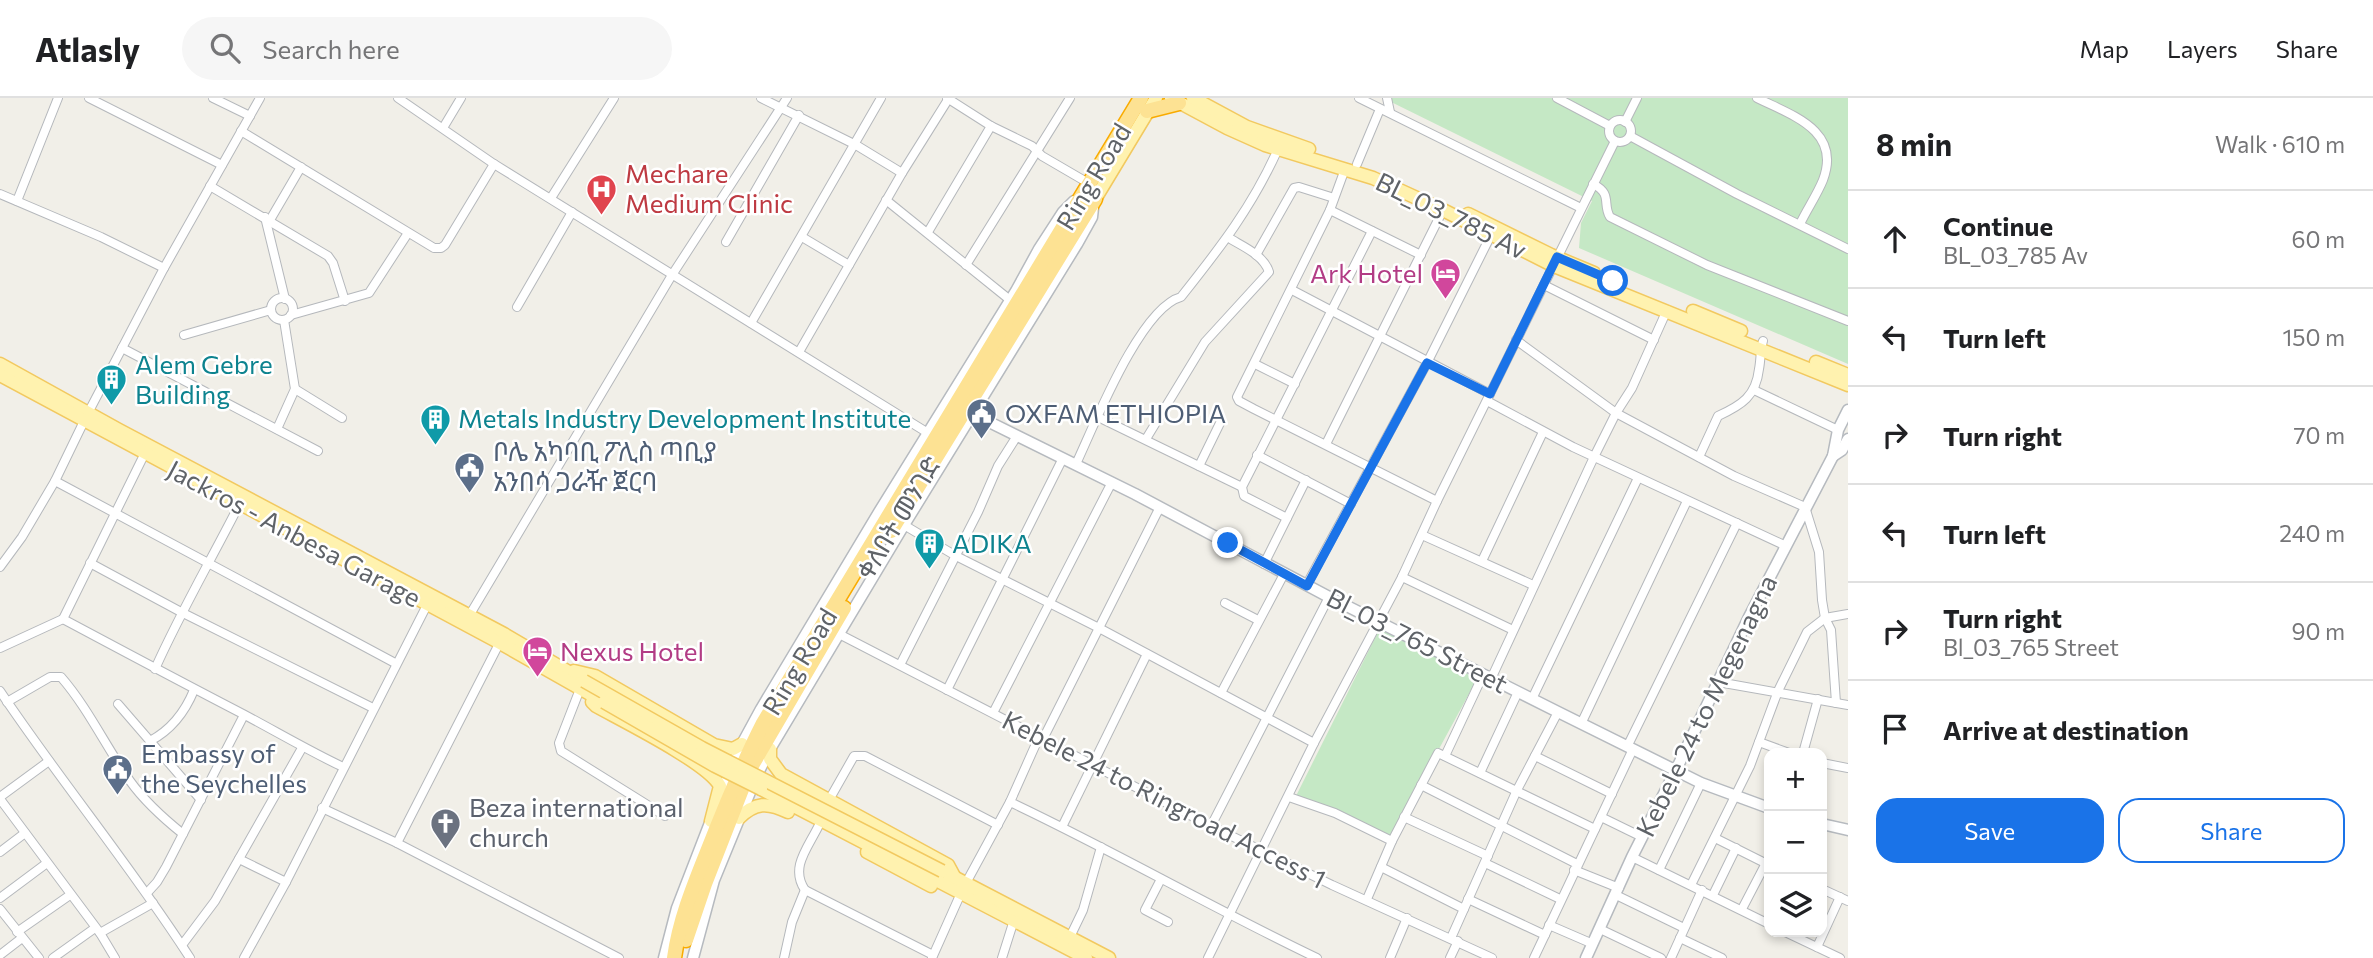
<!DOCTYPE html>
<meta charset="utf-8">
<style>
body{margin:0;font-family:Commissioner,"Noto Sans Ethiopic",sans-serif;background:#f6f6f6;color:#202124}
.controls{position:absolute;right:21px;bottom:21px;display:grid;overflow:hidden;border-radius:14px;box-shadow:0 4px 10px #0003}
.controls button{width:63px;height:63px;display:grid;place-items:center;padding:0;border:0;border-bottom:2px solid #e0e0e0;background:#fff;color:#202124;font:35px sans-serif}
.stop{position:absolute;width:21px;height:21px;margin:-16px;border:5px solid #1a73e8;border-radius:50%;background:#fff}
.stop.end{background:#1a73e8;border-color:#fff;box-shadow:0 2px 7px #0008}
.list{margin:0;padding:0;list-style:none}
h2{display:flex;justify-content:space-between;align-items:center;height:91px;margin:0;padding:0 28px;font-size:30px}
h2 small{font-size:23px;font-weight:400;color:#757577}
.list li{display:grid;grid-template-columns:46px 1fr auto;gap:21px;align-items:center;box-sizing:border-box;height:98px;padding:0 28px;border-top:2px solid #e0e0e0}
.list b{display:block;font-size:26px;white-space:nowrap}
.list p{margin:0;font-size:23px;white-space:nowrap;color:#757577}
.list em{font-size:23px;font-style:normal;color:#757577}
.actions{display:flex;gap:14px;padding:21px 28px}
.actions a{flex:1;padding:16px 0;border:2px solid #1a73e8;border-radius:21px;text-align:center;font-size:24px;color:#1a73e8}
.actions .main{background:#1a73e8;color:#fff}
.icon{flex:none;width:38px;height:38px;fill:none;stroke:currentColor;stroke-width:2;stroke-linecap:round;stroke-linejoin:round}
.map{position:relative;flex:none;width:1848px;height:860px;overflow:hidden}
header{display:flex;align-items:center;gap:42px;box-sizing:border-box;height:98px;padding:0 35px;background:#fff;border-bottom:2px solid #e0e0e0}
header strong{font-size:33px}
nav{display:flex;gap:38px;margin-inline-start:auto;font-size:24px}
.search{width:490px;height:63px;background:#f6f6f6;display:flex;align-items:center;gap:18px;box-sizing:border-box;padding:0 24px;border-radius:38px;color:#757577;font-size:26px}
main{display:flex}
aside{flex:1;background:#fff}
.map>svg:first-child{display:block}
.green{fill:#c5e8c5}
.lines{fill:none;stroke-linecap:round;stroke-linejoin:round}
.street-casing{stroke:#b5b8bc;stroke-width:10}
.secondary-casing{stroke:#b6babf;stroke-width:13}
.primary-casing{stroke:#f2c960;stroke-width:15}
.highway-casing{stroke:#f9ab00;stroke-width:17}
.street{stroke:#fff;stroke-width:8}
.secondary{stroke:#fff;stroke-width:10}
.primary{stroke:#fff2af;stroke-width:12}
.highway{stroke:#fde293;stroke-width:14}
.primary-bridge-casing{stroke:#f2c960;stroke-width:15;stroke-linecap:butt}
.primary-bridge{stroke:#fff2af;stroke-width:12}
.route{stroke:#1a73e8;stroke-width:9}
.labels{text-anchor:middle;stroke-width:5;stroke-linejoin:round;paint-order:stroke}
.health-label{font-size:26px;fill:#be3a42;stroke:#fff;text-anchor:start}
.street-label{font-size:26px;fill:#5f6368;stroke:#fff}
.hotel-label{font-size:26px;fill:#b23c85;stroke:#fff;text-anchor:end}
.culture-label{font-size:26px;fill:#0d838f;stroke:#fff;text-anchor:start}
.service-label{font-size:26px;fill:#4e5e75;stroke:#fff;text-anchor:start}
.worship-label{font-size:26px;fill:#5b616d;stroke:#fff;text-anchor:start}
</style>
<header>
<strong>Atlasly</strong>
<div class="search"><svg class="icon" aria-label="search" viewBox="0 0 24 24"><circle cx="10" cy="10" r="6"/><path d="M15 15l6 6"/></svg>Search here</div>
<nav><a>Map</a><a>Layers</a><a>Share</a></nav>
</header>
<main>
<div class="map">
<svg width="1848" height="860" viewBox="0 0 1848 860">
<rect width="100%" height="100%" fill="#f1efe8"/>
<g class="green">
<polygon points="1383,0 1848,0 1848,266 1579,150 1581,125 1592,103"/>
<polygon points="1380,530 1477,581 1390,741 1294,702"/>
</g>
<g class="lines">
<defs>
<g id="street">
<polyline points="89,0 222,67"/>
<polyline points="213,0 250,18"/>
<polyline points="398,0 494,66 928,335"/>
<polyline points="761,0 856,47 902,75"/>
<polyline points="947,0 991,28 1032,48 1042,58 1090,86"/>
<polyline points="1359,0 1581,110"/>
<polyline points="1387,0 1390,14"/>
<polyline points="1557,0 1610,28"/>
<path d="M1757,0c34,17 85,32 66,82 -6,15 -16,29 -23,44"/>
<circle cx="1620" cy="33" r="11"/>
<polyline points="1625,24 1637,0"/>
<polyline points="443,30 461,0"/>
<polyline points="241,33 434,150 441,150 445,147 494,66"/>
<polyline points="1630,38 1737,96 1848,151"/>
<polyline points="1357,66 1380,11"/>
<polyline points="1345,71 1330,112 1237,299 1239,303 1254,311 1437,403"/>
<path d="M1593,86c20,10 9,20 17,33l97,48 141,56"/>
<polyline points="210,88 328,158 333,165 345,203"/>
<polyline points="0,96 101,139 164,170"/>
<polyline points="551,100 614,0"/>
<polyline points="886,102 1010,202"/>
<polyline points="17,103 58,0"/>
<polyline points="1330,112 1421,157"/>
<polyline points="265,119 285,201"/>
<polyline points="270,122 301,69"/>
<polyline points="928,134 991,28"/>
<polyline points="802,139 849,167"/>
<polyline points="726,144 799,17"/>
<polyline points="1256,157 1294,90 1299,89 1334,100"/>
<polyline points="966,167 1070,0"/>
<polyline points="1544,187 1654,242"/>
<polyline points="1292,192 1490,296"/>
<circle cx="282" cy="211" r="11"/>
<polyline points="517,209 572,114"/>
<polyline points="291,217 369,195 408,135"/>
<polyline points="751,225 881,0"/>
<polyline points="184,237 271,212"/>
<polyline points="1516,242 1616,315 1734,378 1805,409 1819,454 1822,502 1825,520 1831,532 1836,605"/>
<polyline points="122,250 318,353"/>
<polyline points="799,254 902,75 949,0"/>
<polyline points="1255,266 1295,286"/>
<polyline points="295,291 342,320"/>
<polyline points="1754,292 1838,332"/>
<polyline points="1487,303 1573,349 1786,448"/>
<polyline points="1098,319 1242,389"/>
<polyline points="277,331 295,291 284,222"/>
<path d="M1146,341l59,-97 64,-70c-5,-17 -27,-26 -40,-34"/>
<polyline points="1326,346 1443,112"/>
<polyline points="1257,357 1351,406"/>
<path d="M1699,359l19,-41c24,-11 38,-20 41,-47 2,-10 1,-19 4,-28"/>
<path d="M1076,366c18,-38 64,-156 105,-167 39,-49 71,-90 97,-148"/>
<polyline points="1199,368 1221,323"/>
<polyline points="55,383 395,565"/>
<polyline points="1287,420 1244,398 1242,389 1372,133"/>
<polyline points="904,427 956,458 1099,530 1314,645"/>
<polyline points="1422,437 1533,487"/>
<polyline points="1482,463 1543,334"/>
<polyline points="90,465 181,514 373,610"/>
<polyline points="1264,466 1306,382"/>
<polyline points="0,469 22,439 55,383 87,317 164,170 260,0"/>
<polyline points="1402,479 1513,532"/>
<polyline points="1306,488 1427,265 1491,137"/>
<polyline points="1225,505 1258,522"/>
<polyline points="469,518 672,177 787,0"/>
<path d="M63,521c60,32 120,64 180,95 34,18 66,37 100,53"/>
<polyline points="839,536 1211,728 1332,787 1492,860"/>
<polyline points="0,550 63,521 144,357"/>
<polyline points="900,567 978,414 998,368 1017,338"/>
<path d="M155,571c25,-56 56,-109 84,-164"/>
<polyline points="1491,581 1594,359 1616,315 1632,290 1667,212"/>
<polyline points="1718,584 1848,607"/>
<polyline points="580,591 559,645 561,653 665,718"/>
<polyline points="947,592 1063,360"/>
<path d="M0,593c61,91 131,175 190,267"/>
<polyline points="1221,595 1284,476"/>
<polyline points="1532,601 1638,380"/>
<path d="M7,604l43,-25h11c27,31 45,70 69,104 15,21 33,37 53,53"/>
<polyline points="118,606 201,702"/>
<polyline points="993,615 1112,384"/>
<polyline points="1581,626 1687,403"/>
<polyline points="1043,641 1160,409"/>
<path d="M150,643c21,-11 35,-29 44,-51"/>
<polyline points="1759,644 1789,655"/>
<polyline points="1628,647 1737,425"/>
<polyline points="1803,655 1818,601"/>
<polyline points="1445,658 1483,577"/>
<polyline points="1535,658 1612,696"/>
<polyline points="1822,665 1848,670"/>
<polyline points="1480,675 1518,594"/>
<polyline points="1421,687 1577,766"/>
<polyline points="0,699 49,663"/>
<polyline points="1289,699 1335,715 1392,743"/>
<polyline points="0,701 100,835 115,860"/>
<polyline points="829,702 854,658 865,658 998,727"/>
<path d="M1010,704c104,49 204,107 307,156"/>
<polyline points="322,710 397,745 619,860"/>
<polyline points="1404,719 1488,758"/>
<polyline points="1601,719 1642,739"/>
<polyline points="1211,728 1329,499"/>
<path d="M818,729c-11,22 -28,41 -13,63l128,65"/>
<polyline points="1062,729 1147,556"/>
<polyline points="1715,740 1769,767"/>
<polyline points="397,745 501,542"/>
<polyline points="0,754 25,735"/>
<polyline points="1632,759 1769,826"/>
<polyline points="239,761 286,784"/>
<polyline points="1485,765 1560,801"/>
<polyline points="1381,769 1464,811"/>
<polyline points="1574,772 1619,790"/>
<polyline points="1659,772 1701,685"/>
<polyline points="1161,781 1145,812 1168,824"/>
<polyline points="966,785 1010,704 1039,639"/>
<polyline points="1691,787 1750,668 1778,593 1807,534 1825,520 1848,516"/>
<polyline points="1822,791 1848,803"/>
<polyline points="147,795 157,784 166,769 244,617"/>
<polyline points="1616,797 1684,830"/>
<polyline points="1713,797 1736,750"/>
<polyline points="0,800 47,765"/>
<polyline points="1367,801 1392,743 1438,655 1595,731"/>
<polyline points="1468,801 1545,837"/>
<polyline points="0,811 39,860"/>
<polyline points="1742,811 1766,765"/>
<polyline points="1549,827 1593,846"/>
<polyline points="1600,831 1661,860"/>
<polyline points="17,834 70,797"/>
<polyline points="1785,834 1840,860"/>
<polyline points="100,835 153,805"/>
<polyline points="1070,839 1083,812 1101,749"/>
<polyline points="1451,840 1517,692 1558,614"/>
<polyline points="1680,840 1722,860"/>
<polyline points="182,847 215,803 302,650"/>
<polyline points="1817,849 1840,799"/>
<polyline points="0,857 22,840"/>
<polyline points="53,860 95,830"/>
<polyline points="244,860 286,784 427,507"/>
<polyline points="784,860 792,824 805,792"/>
<polyline points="932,860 961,795"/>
<polyline points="1002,860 1014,822"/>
<polyline points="1208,860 1314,645 1402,479 1437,403 1615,43"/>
<polyline points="1390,860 1407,820"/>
<polyline points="1450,860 1458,843"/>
<polyline points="1534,860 1633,651"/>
<polyline points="1671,860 1702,792"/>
</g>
<g id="secondary">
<polyline points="973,316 1135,396 1329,499 1558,614 1701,685 1769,710"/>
<polyline points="1833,358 1842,352 1848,341"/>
<polyline points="721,696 742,646 761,611 879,414 1016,193 1039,151 1063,114 1074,103"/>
<polyline points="1822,726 1848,732"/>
<polyline points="664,860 677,810 713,717"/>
<polyline points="693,860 714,782 757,677 770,651 904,427 1077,146 1092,119 1093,110"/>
<polyline points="1586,860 1632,759 1676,672 1749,519 1833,358 1838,332 1848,312"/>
</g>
<g id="primary">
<polyline points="1171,0 1227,30 1265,47 1373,80 1443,112 1554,168 1848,287"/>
<polyline points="1193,0 1247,29 1309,51"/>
<polyline points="1095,101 1156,0"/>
<polyline points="1468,116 1551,157 1594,175"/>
<polyline points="1693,213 1741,233"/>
<polyline points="1816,264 1848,277"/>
<polyline points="0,266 119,332 504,536 584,583"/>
<polyline points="0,277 500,545 604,604"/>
<polyline points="574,573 595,578 714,647 733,651 742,646"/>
<path d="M592,604l4,4c27,15 112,57 124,80l-9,35"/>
<polyline points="770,651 770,661 781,676 948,767 955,780"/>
<polyline points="761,691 1086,860"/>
<path d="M739,720c16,-16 29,-16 49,-6"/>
<polyline points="867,754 931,788"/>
<polyline points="948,776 1109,860"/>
</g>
<g id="highway">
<polyline points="1147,13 1179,5"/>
<polyline points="891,433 1095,101"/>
<polyline points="686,842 705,786 750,671 844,510"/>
<path d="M674,860c5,-38 20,-74 34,-109 17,-43 34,-85 55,-126l378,-625"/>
</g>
</defs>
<use href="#street" class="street-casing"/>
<use href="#secondary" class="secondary-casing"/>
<use href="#primary" class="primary-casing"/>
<use href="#highway" class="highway-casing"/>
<use href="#street" class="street"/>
<use href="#secondary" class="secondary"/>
<use href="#primary" class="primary"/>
<use href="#highway" class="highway"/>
<defs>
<g id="primary-bridge">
<polyline points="584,583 702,650 942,773"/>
<polyline points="604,604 715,668 761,691"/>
</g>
</defs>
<use href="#primary-bridge" class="primary-bridge-casing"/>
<use href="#primary-bridge" class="primary-bridge"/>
</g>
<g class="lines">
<polyline class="route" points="1228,445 1307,488 1427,265 1490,296 1557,159 1613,183"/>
</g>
<defs>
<symbol id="hospital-pin" viewBox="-11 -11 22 30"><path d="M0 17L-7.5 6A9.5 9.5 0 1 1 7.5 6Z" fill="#e0444e" stroke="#fff"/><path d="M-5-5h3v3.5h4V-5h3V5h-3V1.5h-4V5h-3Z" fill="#fff"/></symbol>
<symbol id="hotel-pin" viewBox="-11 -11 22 30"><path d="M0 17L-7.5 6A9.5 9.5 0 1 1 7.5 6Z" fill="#d1479c" stroke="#fff"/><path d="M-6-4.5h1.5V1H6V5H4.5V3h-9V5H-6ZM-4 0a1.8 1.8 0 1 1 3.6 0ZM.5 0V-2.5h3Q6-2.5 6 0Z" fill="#fff"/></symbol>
<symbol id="building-pin" viewBox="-11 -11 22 30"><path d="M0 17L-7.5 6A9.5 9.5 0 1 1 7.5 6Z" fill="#0f9aa8" stroke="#fff"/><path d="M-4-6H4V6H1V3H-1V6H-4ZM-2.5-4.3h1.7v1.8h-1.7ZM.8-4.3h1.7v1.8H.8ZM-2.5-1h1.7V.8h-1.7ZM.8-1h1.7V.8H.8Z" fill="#fff"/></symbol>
<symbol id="civic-pin" viewBox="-11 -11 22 30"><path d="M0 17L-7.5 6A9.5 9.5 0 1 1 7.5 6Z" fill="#5c6f8a" stroke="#fff"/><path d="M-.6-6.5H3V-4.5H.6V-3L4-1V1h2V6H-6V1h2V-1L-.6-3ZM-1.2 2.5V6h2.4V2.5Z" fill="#fff"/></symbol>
<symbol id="church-pin" viewBox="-11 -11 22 30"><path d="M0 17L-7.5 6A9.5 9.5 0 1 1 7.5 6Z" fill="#6b7280" stroke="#fff"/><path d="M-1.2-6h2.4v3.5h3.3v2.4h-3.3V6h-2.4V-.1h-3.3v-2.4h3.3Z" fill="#fff"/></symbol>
</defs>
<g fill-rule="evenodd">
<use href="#hospital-pin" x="584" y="74" width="35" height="47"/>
<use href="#hotel-pin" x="1428" y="158" width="35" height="47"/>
<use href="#building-pin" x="94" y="264" width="35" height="47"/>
<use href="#civic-pin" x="964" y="298" width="35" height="47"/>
<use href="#building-pin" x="418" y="304" width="35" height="47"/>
<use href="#civic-pin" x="452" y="352" width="35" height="47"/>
<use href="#building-pin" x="912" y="428" width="35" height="47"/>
<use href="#hotel-pin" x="520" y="536" width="35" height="47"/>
<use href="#civic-pin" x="100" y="654" width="35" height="47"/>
<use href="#church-pin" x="428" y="708" width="35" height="47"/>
</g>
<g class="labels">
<g class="health-label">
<text x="625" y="85">Mechare<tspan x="625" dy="30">Medium Clinic</tspan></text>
</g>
<g class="street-label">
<text transform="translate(1094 79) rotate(-59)" y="9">Ring Road</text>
<text transform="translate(1451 118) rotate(26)" y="9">BL_03_785 Av</text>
<text transform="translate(899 420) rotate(-59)" y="9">ቀለበት መንገድ</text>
<text transform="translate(294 436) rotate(28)" y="9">Jackros - Anbesa Garage</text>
<text transform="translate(1417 543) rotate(27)" y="9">Bl_03_765 Street</text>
<text transform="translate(800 564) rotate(-59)" y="9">Ring Road</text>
<text transform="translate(1707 608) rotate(-64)" y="9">Kebele 24 to Megenagna</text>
<text transform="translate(1164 702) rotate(27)" y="9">Kebele 24 to Ringroad Access 1</text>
</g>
<g class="hotel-label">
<text x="1423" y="185">Ark Hotel</text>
<text x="560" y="563" text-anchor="start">Nexus Hotel</text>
</g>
<g class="culture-label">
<text x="135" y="276">Alem Gebre<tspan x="135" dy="30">Building</tspan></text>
<text x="458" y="330">Metals Industry Development Institute</text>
<text x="952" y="455">ADIKA</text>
</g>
<g class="service-label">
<text x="1005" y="325">OXFAM ETHIOPIA</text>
<text x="493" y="363">ቦሌ አካባቢ ፖሊስ ጣቢያ<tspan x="493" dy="30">አንበሳ ጋራዥ ጀርባ</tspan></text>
<text x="141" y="665">Embassy of<tspan x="141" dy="30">the Seychelles</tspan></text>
</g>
<g class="worship-label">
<text x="469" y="719">Beza international<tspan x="469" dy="30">church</tspan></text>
</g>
</g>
</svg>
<div class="controls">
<button>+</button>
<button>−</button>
<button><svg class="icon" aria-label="layers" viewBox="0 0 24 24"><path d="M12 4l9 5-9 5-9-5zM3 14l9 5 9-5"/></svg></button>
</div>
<div class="stop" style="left:1613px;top:183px"></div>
<div class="stop end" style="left:1228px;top:445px"></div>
</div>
<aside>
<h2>8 min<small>Walk · 610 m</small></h2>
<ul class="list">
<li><svg class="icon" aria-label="ahead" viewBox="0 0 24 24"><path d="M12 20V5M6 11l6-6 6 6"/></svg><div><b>Continue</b><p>BL_03_785 Av</p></div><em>60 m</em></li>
<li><svg class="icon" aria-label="left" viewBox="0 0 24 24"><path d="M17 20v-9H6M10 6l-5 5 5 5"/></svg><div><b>Turn left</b></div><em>150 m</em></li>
<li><svg class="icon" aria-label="right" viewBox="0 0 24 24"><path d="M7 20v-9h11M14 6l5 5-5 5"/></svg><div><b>Turn right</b></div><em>70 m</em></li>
<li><svg class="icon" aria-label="left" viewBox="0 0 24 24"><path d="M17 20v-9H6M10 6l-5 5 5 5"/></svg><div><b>Turn left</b></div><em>240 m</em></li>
<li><svg class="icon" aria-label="right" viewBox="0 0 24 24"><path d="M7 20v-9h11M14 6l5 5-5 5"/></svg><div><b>Turn right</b><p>Bl_03_765 Street</p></div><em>90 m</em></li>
<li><svg class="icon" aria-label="arrive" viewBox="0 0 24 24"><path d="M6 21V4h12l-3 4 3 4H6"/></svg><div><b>Arrive at destination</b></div></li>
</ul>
<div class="actions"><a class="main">Save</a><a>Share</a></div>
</aside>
</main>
